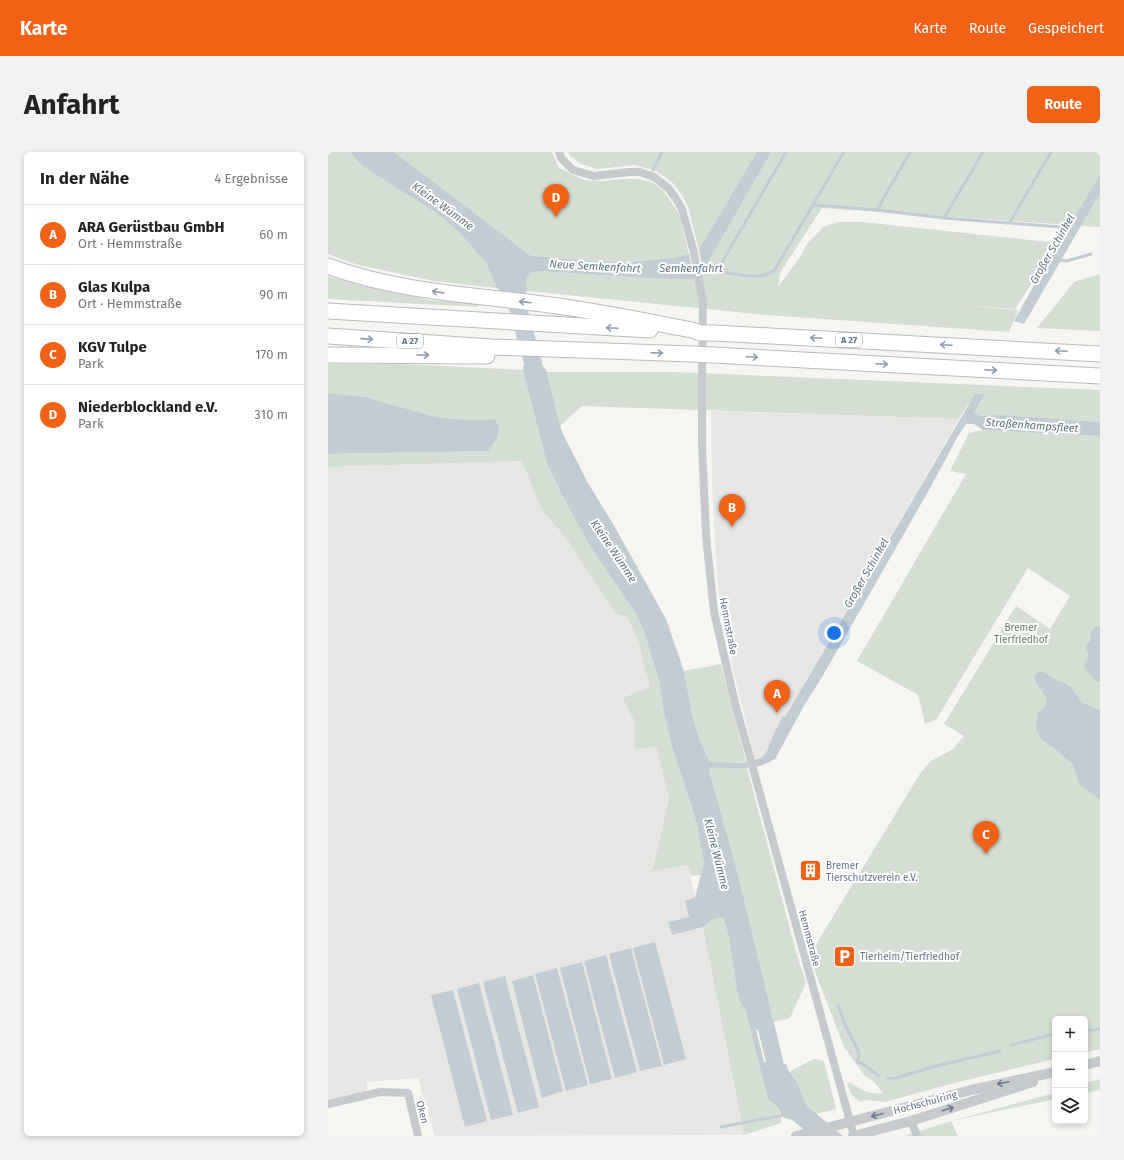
<!DOCTYPE html>
<html lang="de">
<meta charset="utf-8">
<style>
body{margin:0;font-family:"Fira Sans",sans-serif;background:#f2f2f2;color:#222}
.controls{position:absolute;right:12px;bottom:12px;display:grid;overflow:hidden;border-radius:6px;box-shadow:0 2px 6px #0003}
.controls button{width:36px;height:36px;display:grid;place-items:center;padding:0;border:0;border-bottom:1px solid #e0e0e0;background:#fff;color:#222;font:20px sans-serif}
.you{position:absolute;left:506px;top:481px;width:14px;height:14px;margin:-10px;border:3px solid #fff;border-radius:50%;background:#1a73e8;box-shadow:0 0 0 6px #1a73e833}
.badge{display:grid;place-items:center;width:26px;height:26px;border-radius:50%;background:#f16116;color:#fff;font-size:13px;font-weight:700}
.pin{position:absolute;translate:-50% -33px;filter:drop-shadow(0 1px 2px #0008)}
.pin::after{content:'';position:absolute;top:21px;width:14px;height:12px;background:inherit;clip-path:polygon(0 0,100% 0,50% 100%)}
.list{margin:0;padding:0;list-style:none}
h2{display:flex;justify-content:space-between;align-items:center;height:52px;margin:0;padding:0 16px;font-size:17px}
h2 small{font-size:13px;font-weight:400;color:#767676}
.list li{display:grid;grid-template-columns:26px 1fr auto;gap:12px;align-items:center;box-sizing:border-box;height:60px;padding:0 16px;border-top:1px solid #e0e0e0}
.list b{display:block;font-size:15px;white-space:nowrap}
.list p{margin:0;font-size:13px;white-space:nowrap;color:#767676}
.list em{font-size:13px;font-style:normal;color:#767676}
.icon{flex:none;width:22px;height:22px;fill:none;stroke:currentColor;stroke-width:2;stroke-linecap:round;stroke-linejoin:round}
.map{position:relative;flex:none;width:772px;height:984px;overflow:hidden;border-radius:6px}
header{display:flex;align-items:center;gap:24px;box-sizing:border-box;height:56px;padding:0 20px;background:#f16116;color:#fff}
header strong{font-size:19px}
nav{display:flex;gap:22px;margin-inline-start:auto;font-size:14px}
.intro{display:flex;align-items:center;justify-content:space-between;box-sizing:border-box;height:96px;padding:0 24px}
h1{margin:0;font-size:28px}
.button{padding:10px 18px;border-radius:6px;background:#f16116;color:#fff;font-size:14px;font-weight:700}
main{display:flex;gap:24px;padding:0 24px}
aside{flex:1;background:#fff;border-radius:6px;box-shadow:0 2px 6px #0003}
.map>svg:first-child{display:block}
.built{fill:#e6e7e5}
.green{fill:#d5ded2}
.water{fill:#c2ccd2;fill-rule:evenodd}
.pier{fill:#f5f6f1}
.lines{fill:none;stroke-linecap:round;stroke-linejoin:round}
.stream{stroke:#c2ccd2;stroke-width:3}
.motorway-casing{stroke:#b9bbbe;stroke-width:17}
.minor{stroke:#c7cacd;stroke-width:8}
.tertiary{stroke:#c7cacd;stroke-width:10}
.motorway{stroke:#fff;stroke-width:15}
.motorway-bridge-casing{stroke:#b9bbbe;stroke-width:17;stroke-linecap:butt}
.motorway-bridge{stroke:#fff;stroke-width:15}
.oneway{stroke:#919caa}
.oneway2{stroke:#6c7b8c}
.labels{text-anchor:middle;stroke-width:4;stroke-linejoin:round;paint-order:stroke}
.shield{fill:#fff;stroke:#919caa;stroke-width:1}
.shield-label{font-size:9px;font-weight:bold;fill:#627285}
.street-label{font-size:10px;fill:#627285;stroke:#fff}
.park-label{font-size:10px;fill:#647c61;stroke:#fff}
.poi-label{font-size:10px;fill:#627285;stroke:#fff;text-anchor:start}
.water-label{font-size:11px;font-style:italic;fill:#5e7482;stroke:#fff}
</style>
<header>
<strong>Karte</strong>
<nav><a>Karte</a><a>Route</a><a>Gespeichert</a></nav>
</header>
<div class="intro"><h1>Anfahrt</h1><a class="button">Route</a></div>
<main>
<aside>
<h2>In der Nähe<small>4 Ergebnisse</small></h2>
<ul class="list">
<li><span class="badge">A</span><div><b>ARA Gerüstbau GmbH</b><p>Ort · Hemmstraße</p></div><em>60 m</em></li>
<li><span class="badge">B</span><div><b>Glas Kulpa</b><p>Ort · Hemmstraße</p></div><em>90 m</em></li>
<li><span class="badge">C</span><div><b>KGV Tulpe</b><p>Park</p></div><em>170 m</em></li>
<li><span class="badge">D</span><div><b>Niederblockland e.V.</b><p>Park</p></div><em>310 m</em></li>
</ul>
</aside>
<div class="map">
<svg width="772" height="984" viewBox="0 0 772 984">
<rect width="100%" height="100%" fill="#f5f6f1"/>
<g class="built">
<polygon points="383,259 631,267 457,565 455,565 444,586 439,599 433,606 427,608 404,513 392,456 388,410 384,332"/>
<polygon points="194,309 213,357 239,387 299,465 310,488 322,535 294,546 307,570 307,596 328,595 341,647 324,718 360,713 367,745 361,748 361,765 340,770 344,783 375,775 416,983 107,984 90,926 39,930 39,944 0,953 0,315"/>
</g>
<g class="green">
<polygon points="0,0 22,0 34,14 109,60 131,80 158,111 169,136 106,129 30,113 0,102"/>
<path d="M66,0h158l7,16 25,12 18,1 21,-2h16l13,3 11,8 16,24 10,41c-22,5 -44,4 -66,8l-92,-7z"/>
<polygon points="240,0 772,0 772,75 494,56 452,121 450,135 472,105 479,92 495,75 510,70 535,70 730,91 687,157 627,152 690,158 681,180 439,163 199,139 198,128 203,121 211,119 318,126 367,128 371,98 360,55 355,45 344,30 328,19 307,13 269,17 253,12 242,4"/>
<polygon points="772,122 772,179 709,176 746,130"/>
<polygon points="0,124 55,138 101,148 150,152 150,155 0,147"/>
<polygon points="0,212 71,212 195,218 219,312 236,347 262,394 308,462 316,479 331,529 336,561 344,594 368,669 376,711 373,723 363,724 360,713 324,719 341,647 328,595 307,597 307,570 294,546 322,535 310,488 299,465 288,462 239,387 213,357 194,309 0,315 0,302 159,299 166,267 141,268 108,265 37,245 0,241"/>
<polygon points="219,220 347,220 772,238 772,270 673,263 652,264 647,262 649,255 657,242 640,252 631,267 254,254 232,274"/>
<path d="M655,278l117,6v613l-15,3v-33h-30v40l-97,23 -73,20 -19,-2 -6,2 -9,-8 -4,-10 3,-2c10,8 21,13 33,11l-10,-12 -8,-5 -21,-29 -35,-91 112,-184 10,-11 22,-12 11,-13 -20,-12 72,-118 34,23 20,-33 -42,-28 -92,152 -11,4 -7,-29 -61,-34 109,-187 -16,-3 19,-38z"/>
<polygon points="393,512 418,610 402,611 382,610 372,589 364,562 356,519"/>
<polygon points="383,616 419,616 469,803 478,831 462,866 446,870 381,618"/>
<path d="M395,765l5,16 10,64 8,15 22,86c8,9 14,13 13,25l-37,12 -41,-208 11,-8z"/>
<polygon points="486,907 496,909 508,957 488,962 479,954 469,930 461,920"/>
<polygon points="772,927 772,938 757,941 757,931"/>
<polygon points="727,941 727,947 623,969 630,984 575,984 623,969"/>
</g>
<g class="water">
<path d="M22,0h44l137,104 92,7c25,-5 53,-1 76,-13l58,-98h14l-58,101 -9,17v4l-9,6 -49,-2 -107,-7 -8,2 -5,7 1,11 -3,5 19,70 4,6 13,54 4,10 24,47 28,46 50,90 18,52 8,43 8,27 10,21 32,1 19,-5 6,-7 5,-13 11,-22 2,1 190,-323h10l-8,13 -2,6 5,3 21,-1 99,7v14l-117,-6 -9,-6h-8l-8,12 -29,54 -107,187 -17,27 -30,55c-20,13 -42,8 -64,9l-2,2 29,106 46,188h2l3,8 8,10 10,24 36,30h-31l-20,-16 -7,-2 -3,-2 -5,-9 -9,-8 -22,-87 -8,-15 -10,-64 -5,-16 -9,2 -11,8 -31,8 -4,-13 21,-5 -4,-16 10,-4 9,-34 -8,-42 -24,-75 -8,-33 -5,-32 -15,-50 -8,-17 -46,-68 -26,-47 -17,-35 -24,-94 1,-6 -19,-69 -8,-7 -11,-25 -27,-31 -22,-19 -75,-47zM428,877l2,1 8,32h-2z"/>
<polygon points="772,23 772,41 696,172 686,169 715,117"/>
<polygon points="0,241 37,245 108,265 141,268 166,267 171,274 169,286 160,299 0,302"/>
<polygon points="768,474 772,475 772,529 767,529 756,514 761,502 757,495 763,488 762,481"/>
<path d="M710,520h5l15,9 6,2 7,4 11,16 18,7v89l-20,-14 -8,-22 -19,-16 -11,-7 -6,-11 2,-16 5,-4 4,-8c-3,-10 -11,-16 -13,-24z"/>
<polygon points="327,790 358,907 336,913 305,796"/>
<polygon points="303,796 334,914 312,919 281,802"/>
<polygon points="278,803 309,920 287,926 256,809"/>
<polygon points="254,810 284,927 262,932 232,816"/>
<polygon points="229,816 260,933 238,939 207,822"/>
<polygon points="205,823 235,939 214,946 184,829"/>
<polygon points="177,824 211,955 190,961 155,830"/>
<polygon points="151,831 185,963 163,968 129,837"/>
<polygon points="125,838 159,969 137,975 103,843"/>
</g>
<polygon class="pier" points="371,98 376,122 367,128 361,103"/>
<g class="lines">
<g class="stream">
<polyline points="458,0 392,114 392,120 421,124 434,124 446,119 516,0"/>
<polyline points="325,18 334,0"/>
<polyline points="486,53 549,58 616,66 745,76"/>
<polyline points="549,58 582,0"/>
<polyline points="616,66 655,0"/>
<polyline points="682,70 723,0"/>
<polyline points="730,108 739,109 763,102"/>
<polyline points="375,112 392,120"/>
<polyline points="510,853 517,873 530,898 531,905 529,910 534,911 551,924"/>
<polyline points="757,878 767,878 772,877"/>
<polyline points="683,893 727,882"/>
<polyline points="560,926 565,927 604,915 672,899"/>
<polyline points="393,975 456,963"/>
</g>
<defs>
<g id="motorway">
<path d="M0,114c75,28 157,29 236,41 43,6 86,15 128,23l9,3"/>
<polyline points="0,159 322,178"/>
<polyline points="386,181 772,202"/>
<polyline points="0,184 164,195 364,202"/>
<polyline points="0,203 159,204"/>
<polyline points="385,203 772,224"/>
</g>
</defs>
<use href="#motorway" class="motorway-casing"/>
<g class="minor">
<polyline points="231,0 233,6 245,18 266,24 301,20 312,20 326,25 340,36 347,45 354,57 366,101 375,151 374,222 374,292 378,383 386,460 407,551 526,984"/>
<polyline points="0,952 52,940 80,941 90,984"/>
<polyline points="583,969 589,984"/>
</g>
<g class="tertiary">
<polyline points="757,913 772,909"/>
<polyline points="468,984 643,938 727,920"/>
<polyline points="525,984 583,969 705,930"/>
</g>
<use href="#motorway" class="motorway"/>
<defs>
<g id="motorway-bridge">
<polyline points="373,181 386,181"/>
<polyline points="364,202 385,203"/>
</g>
</defs>
<use href="#motorway-bridge" class="motorway-bridge-casing"/>
<use href="#motorway-bridge" class="motorway-bridge"/>
</g>
<defs><path id="oneway-shaft" d="M-6 0H5M1.5-3L5.5 0L1.5 3" fill="none" stroke-width="1.6" stroke-linecap="round" stroke-linejoin="round"/></defs>
<g class="oneway">
<use href="#oneway-shaft" transform="translate(110 140) rotate(-171)"/>
<use href="#oneway-shaft" transform="translate(197 150) rotate(-173)"/>
<use href="#oneway-shaft" transform="translate(284 176) rotate(-177)"/>
<use href="#oneway-shaft" transform="translate(488 186) rotate(-177)"/>
<use href="#oneway-shaft" transform="translate(39 187) rotate(4)"/>
<use href="#oneway-shaft" transform="translate(618 193) rotate(-177)"/>
<use href="#oneway-shaft" transform="translate(733 199) rotate(-177)"/>
<use href="#oneway-shaft" transform="translate(329 201) rotate(2)"/>
<use href="#oneway-shaft" transform="translate(95 203)"/>
<use href="#oneway-shaft" transform="translate(424 205) rotate(3)"/>
<use href="#oneway-shaft" transform="translate(554 212) rotate(3)"/>
<use href="#oneway-shaft" transform="translate(663 218) rotate(3)"/>
</g>
<g class="oneway2">
<use href="#oneway-shaft" transform="translate(675 931) rotate(168)"/>
<use href="#oneway-shaft" transform="translate(620 957) rotate(-17)"/>
<use href="#oneway-shaft" transform="translate(549 963) rotate(165)"/>
</g>
<defs>
<symbol id="building-square" viewBox="-11 -11 22 22"><rect x="-9" y="-9" width="18" height="18" rx="4" fill="#f16116" stroke="#fff"/><path d="M-4-6H4V6H1V3H-1V6H-4ZM-2.5-4.3h1.7v1.8h-1.7ZM.8-4.3h1.7v1.8H.8ZM-2.5-1h1.7V.8h-1.7ZM.8-1h1.7V.8H.8Z" fill="#fff"/></symbol>
<symbol id="parking-square" viewBox="-11 -11 22 22"><rect x="-9" y="-9" width="18" height="18" rx="4" fill="#f16116" stroke="#fff"/><path d="M-3.5-5.5H1a3.5 3.5 0 0 1 0 7H-1V5.5H-3.5ZM-1-3.4V-.6H.8a1.4 1.4 0 0 0 0-2.8Z" fill="#fff"/></symbol>
</defs>
<g fill-rule="evenodd">
<use href="#building-square" x="470" y="706" width="25" height="25"/>
<use href="#parking-square" x="504" y="792" width="25" height="25"/>
</g>
<g class="labels">
<g class="shield">
<rect x="508" y="181" width="26" height="14" rx="3"/>
<rect x="69" y="182" width="26" height="14" rx="3"/>
</g>
<g class="shield-label">
<text x="521" y="191">A 27</text>
<text x="82" y="192">A 27</text>
</g>
<g class="street-label">
<text transform="translate(401 474) rotate(79)" y="4">Hemmstraße</text>
<text transform="translate(482 786) rotate(75)" y="4">Hemmstraße</text>
<text transform="translate(597 950) rotate(-15)" y="4">Hochschulring</text>
<text transform="translate(95 960) rotate(77)" y="4">Oken</text>
</g>
<g class="park-label">
<text x="693" y="479">Bremer<tspan x="693" dy="12">Tierfriedhof</tspan></text>
</g>
<g class="poi-label">
<text x="498" y="717">Bremer<tspan x="498" dy="12">Tierschutzverein e.V.</tspan></text>
<text x="532" y="808">Tierheim/Tierfriedhof</text>
</g>
<g class="water-label">
<text transform="translate(115 54) rotate(36)" y="4">Kleine Wümme</text>
<text transform="translate(724 97) rotate(-60)" y="4">Großer Schinkel</text>
<text transform="translate(267 114) rotate(3)" y="4">Neue Semkenfahrt</text>
<text x="363" y="120">Semkenfahrt</text>
<text transform="translate(704 273) rotate(4)" y="4">Straßenkampsfleet</text>
<text transform="translate(286 399) rotate(56)" y="4">Kleine Wümme</text>
<text transform="translate(538 421) rotate(-60)" y="4">Großer Schinkel</text>
<text transform="translate(389 702) rotate(76)" y="4">Kleine Wümme</text>
</g>
</g>
</svg>
<div class="controls">
<button>+</button>
<button>−</button>
<button><svg class="icon" aria-label="layers" viewBox="0 0 24 24"><path d="M12 4l9 5-9 5-9-5zM3 14l9 5 9-5"/></svg></button>
</div>
<div class="you"></div>
<div class="pin badge" style="left:449px;top:561px">A</div>
<div class="pin badge" style="left:404px;top:375px">B</div>
<div class="pin badge" style="left:658px;top:702px">C</div>
<div class="pin badge" style="left:228px;top:65px">D</div>
</div>
</main>
